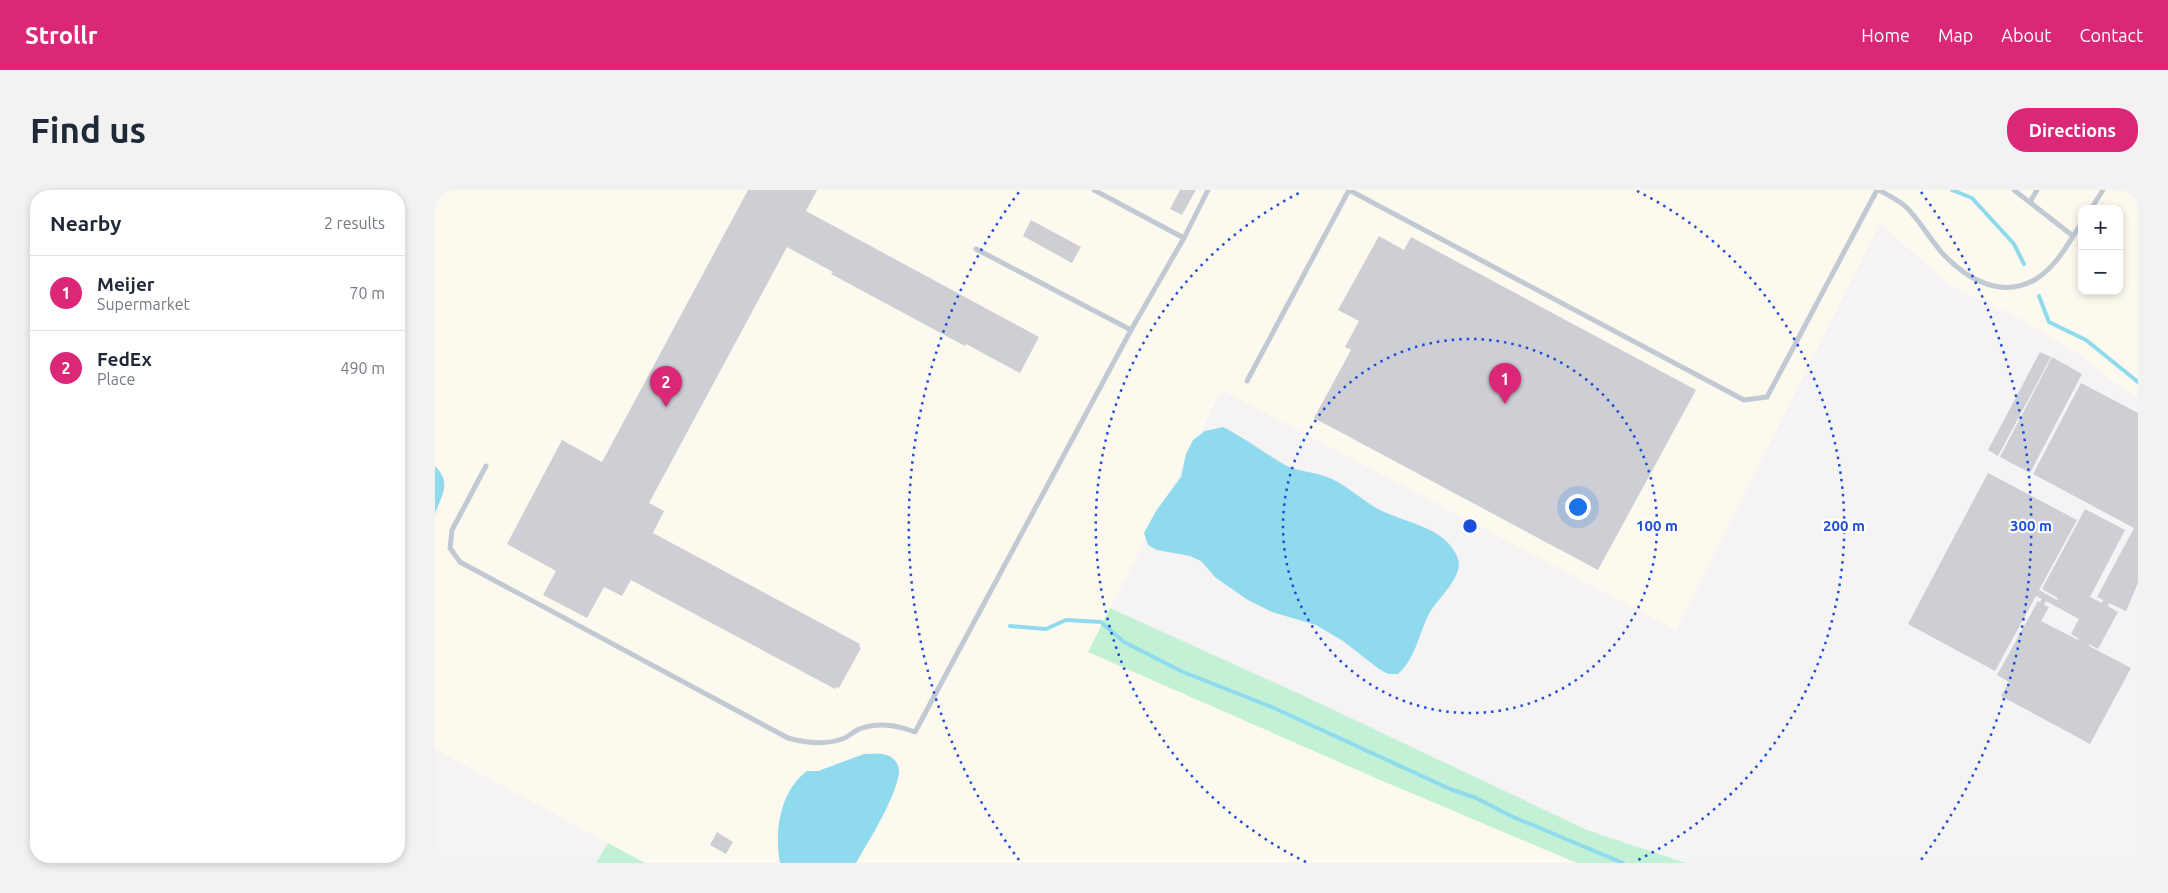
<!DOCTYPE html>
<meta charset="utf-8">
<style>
body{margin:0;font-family:Ubuntu,sans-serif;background:#f2f2f3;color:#1f2937}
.controls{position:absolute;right:15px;top:15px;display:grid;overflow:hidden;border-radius:10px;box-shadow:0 2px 8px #0003}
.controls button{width:45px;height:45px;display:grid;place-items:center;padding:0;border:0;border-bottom:1px solid #e0e1e3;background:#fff;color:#1f2937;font:25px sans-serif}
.you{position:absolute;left:1142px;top:316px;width:18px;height:18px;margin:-12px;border:4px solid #fff;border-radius:50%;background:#1a73e8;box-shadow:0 0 0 8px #1a73e833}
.badge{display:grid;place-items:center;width:32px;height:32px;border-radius:50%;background:#db2777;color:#fff;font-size:16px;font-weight:700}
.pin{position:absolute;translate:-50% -41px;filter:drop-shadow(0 1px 2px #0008)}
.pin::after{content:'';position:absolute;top:26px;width:18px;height:15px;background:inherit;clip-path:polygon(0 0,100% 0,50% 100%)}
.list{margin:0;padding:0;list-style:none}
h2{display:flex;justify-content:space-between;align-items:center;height:65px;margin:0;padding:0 20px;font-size:21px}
h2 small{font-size:16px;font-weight:400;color:#747a83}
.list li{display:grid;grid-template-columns:32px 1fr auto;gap:15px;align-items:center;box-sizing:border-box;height:75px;padding:0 20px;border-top:1px solid #e0e1e3}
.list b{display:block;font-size:19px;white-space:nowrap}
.list p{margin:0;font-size:16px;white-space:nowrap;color:#747a83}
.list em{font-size:16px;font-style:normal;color:#747a83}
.map{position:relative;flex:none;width:1703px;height:673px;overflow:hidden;border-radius:20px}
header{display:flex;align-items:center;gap:30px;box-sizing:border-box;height:70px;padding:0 25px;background:#db2777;color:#fff}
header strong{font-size:24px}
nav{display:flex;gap:28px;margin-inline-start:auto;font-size:18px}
.intro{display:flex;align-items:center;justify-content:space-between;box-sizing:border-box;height:120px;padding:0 30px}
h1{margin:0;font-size:35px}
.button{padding:12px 22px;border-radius:20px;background:#db2777;color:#fff;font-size:18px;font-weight:700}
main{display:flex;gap:30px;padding:0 30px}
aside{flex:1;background:#fff;border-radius:20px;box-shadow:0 2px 8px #0003}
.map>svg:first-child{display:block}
.commercial{fill:#fdf9ef;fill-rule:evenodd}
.green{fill:#c3f1d5}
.water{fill:#90daee}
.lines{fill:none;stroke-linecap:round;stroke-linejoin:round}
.stream{stroke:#90daee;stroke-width:4}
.building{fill:#cdcfd5;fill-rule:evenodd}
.service{stroke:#c1cad2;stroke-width:5}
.ring{fill:none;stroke:#1d4ed8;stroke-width:2.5;stroke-dasharray:2.5 5}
.centre{fill:#1d4ed8;stroke:#fff;stroke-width:2.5}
.ring-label{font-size:15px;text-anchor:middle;font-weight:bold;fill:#1d4ed8;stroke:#fff;stroke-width:4.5;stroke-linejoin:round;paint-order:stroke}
</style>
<header>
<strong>Strollr</strong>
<nav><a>Home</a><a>Map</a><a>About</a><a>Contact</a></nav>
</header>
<div class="intro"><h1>Find us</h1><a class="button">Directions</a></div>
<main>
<aside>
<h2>Nearby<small>2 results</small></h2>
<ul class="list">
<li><span class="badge">1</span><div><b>Meijer</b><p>Supermarket</p></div><em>70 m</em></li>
<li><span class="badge">2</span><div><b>FedEx</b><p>Place</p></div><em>490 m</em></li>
</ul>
</aside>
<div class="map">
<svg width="1703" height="673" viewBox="0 0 1703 673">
<rect width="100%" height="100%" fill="#f5f3f3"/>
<path class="commercial" d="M0,0h1703v207l-23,-14 -35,-28 -60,-36 -72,-35 -68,-61 -204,407 -454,-240 -134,262 290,127 199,84h-932l-210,-114zM1647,19h37v82h-37z"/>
<g class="green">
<polygon points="675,418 869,506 1152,640 1251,673 1142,673 943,589 653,462"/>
<polygon points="173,653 210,673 161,673"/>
</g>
<g class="water">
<path d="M788,237c22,11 41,26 62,38 14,7 32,7 47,14 17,8 31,22 48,31 25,13 67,17 78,49 6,18 -22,41 -29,55 -11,21 -13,44 -31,60h-10l-9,-5 -36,-28 -27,-16 -44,-13 -24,-12 -32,-22 -15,-17 -11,-5 -33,-6 -9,-5 -4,-12 12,-22 25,-34 5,-23 7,-14 12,-9z"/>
<path d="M0,276c17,17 7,28 0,48z"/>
<path d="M429,564c9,0 20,-2 27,3 5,3 9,10 8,16 -3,24 -30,68 -43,90h-76c-6,-32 0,-72 27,-92h11z"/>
</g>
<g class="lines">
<g class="stream">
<polyline points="1517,0 1537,8 1579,54 1589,74"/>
<polyline points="1604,106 1614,132 1651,150 1703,192"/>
<polyline points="575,436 611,439 631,430 666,432 689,452 748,482 839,518 1015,599 1041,608 1076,626 1188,673"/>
</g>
</g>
<g class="building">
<polygon points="313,0 382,0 371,21 604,147 585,183 531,154 530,156 396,84 398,82 352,57 214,313 229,321 218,343 425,454 424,456 426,458 404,498 402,497 400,499 196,390 187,406 169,397 152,428 108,405 121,381 72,354 127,250 167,272"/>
<polygon points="745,0 761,0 747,25 735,19"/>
<polygon points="596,30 646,57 637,73 588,46"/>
<polygon points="944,46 969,60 976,47 1261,200 1163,380 879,228 916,160 910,157 924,131 903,120"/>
<polygon points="1605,162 1616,167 1563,266 1553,260"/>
<polygon points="1617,167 1647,184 1595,283 1565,267"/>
<path d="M1646,193l57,30v170l-12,28 -17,-8 -1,3 10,6 -20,37 -9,-5v2l42,22 -41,76 -89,-48 8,-14 -12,-7 41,-74 2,1 2,-3 -6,-3 -41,75 -87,-47 80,-151 89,47 -38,70 18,10 1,-2 -16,-9 43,-80 40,21 -35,67 12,6 1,-3 -6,-3 37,-69 -101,-54zM1611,411l33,18 -8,15 8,5 -1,1 -37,-19 8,-14 -5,-2z"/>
<polygon points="282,642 298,652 291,664 275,655"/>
</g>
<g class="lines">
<g class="service">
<polyline points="659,0 749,48"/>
<polyline points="914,0 1309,210 1332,207 1442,0"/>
<path d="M1444,0c9,5 19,10 26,16 15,14 25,34 39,49 24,25 58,44 92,24 21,-13 33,-37 46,-57"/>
<polyline points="1579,0 1638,46"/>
<polyline points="1595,12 1602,0"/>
<polyline points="1656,19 1668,0"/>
<polyline points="541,59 696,140"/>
<polyline points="812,191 914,0"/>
<path d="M51,276l-34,64 -2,18 10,14 328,176c18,5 37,7 54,1 6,-2 11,-7 17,-10 20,-7 37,-4 56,3l216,-402 53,-92 24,-48"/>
</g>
</g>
<g class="ring">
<circle cx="1035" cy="336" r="187"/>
<path d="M871 672A374 374 0 0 1 868 1M1202 1A374 374 0 0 1 1199 672"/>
<path d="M584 670A561 561 0 0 1 584 2M1486 2A561 561 0 0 1 1486 670"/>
</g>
<circle cx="1035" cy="336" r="8" class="centre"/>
<g class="ring-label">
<text x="1222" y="341">100 m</text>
<text x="1409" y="341">200 m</text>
<text x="1596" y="341">300 m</text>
</g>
</svg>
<div class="controls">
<button>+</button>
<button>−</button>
</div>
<div class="you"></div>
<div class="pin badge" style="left:1070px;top:214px">1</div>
<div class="pin badge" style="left:231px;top:217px">2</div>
</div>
</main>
